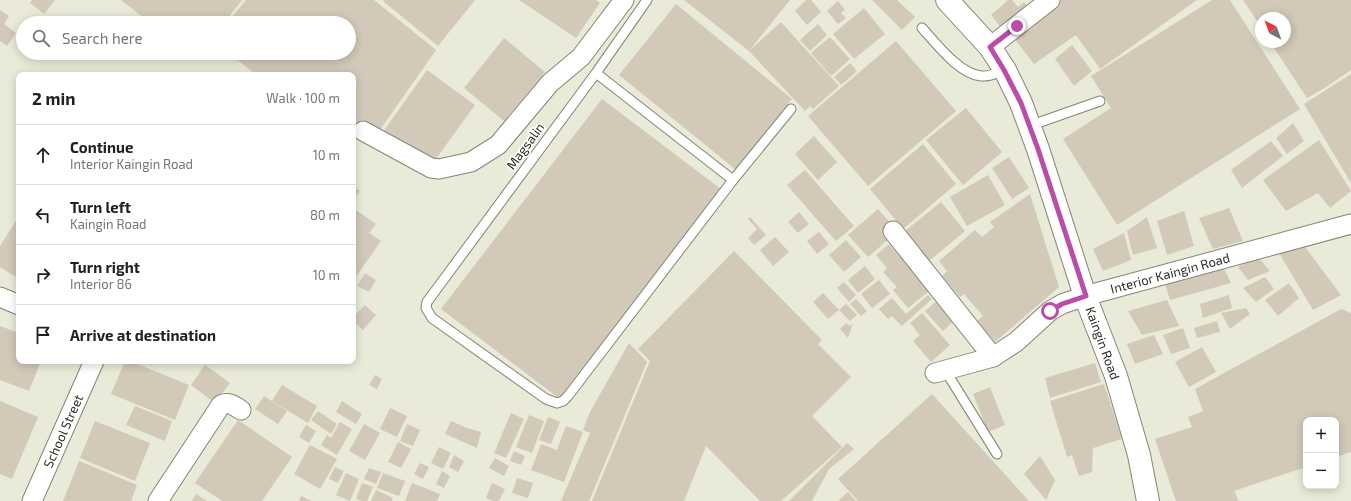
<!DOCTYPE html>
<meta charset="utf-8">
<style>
body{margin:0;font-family:"Exo 2",sans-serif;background:#f2f2f2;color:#202124}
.controls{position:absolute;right:12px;bottom:12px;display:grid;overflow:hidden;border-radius:8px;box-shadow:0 2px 10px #0003}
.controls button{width:36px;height:36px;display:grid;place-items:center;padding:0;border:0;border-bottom:1px solid #e0e0e0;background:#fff;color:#202124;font:20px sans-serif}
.compass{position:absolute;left:1255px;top:12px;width:36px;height:36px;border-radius:50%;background:#fff;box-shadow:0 2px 10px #0003;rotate:319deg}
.stop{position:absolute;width:12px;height:12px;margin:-9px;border:3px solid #ba4caa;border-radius:50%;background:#fff}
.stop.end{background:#ba4caa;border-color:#fff;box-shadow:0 1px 4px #0008}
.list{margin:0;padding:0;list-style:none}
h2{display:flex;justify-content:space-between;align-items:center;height:52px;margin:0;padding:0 16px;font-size:17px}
h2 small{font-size:13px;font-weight:400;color:#757577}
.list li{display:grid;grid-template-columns:26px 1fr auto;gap:12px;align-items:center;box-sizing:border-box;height:60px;padding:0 16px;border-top:1px solid #e0e0e0}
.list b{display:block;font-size:15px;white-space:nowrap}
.list p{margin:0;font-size:13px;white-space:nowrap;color:#757577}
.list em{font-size:13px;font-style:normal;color:#757577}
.icon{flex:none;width:22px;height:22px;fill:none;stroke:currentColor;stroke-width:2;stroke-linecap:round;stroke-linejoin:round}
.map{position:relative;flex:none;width:1351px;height:501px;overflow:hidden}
.search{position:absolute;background:#fff;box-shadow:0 2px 10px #0003;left:16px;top:16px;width:340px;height:44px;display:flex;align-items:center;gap:10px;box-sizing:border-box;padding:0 14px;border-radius:22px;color:#757577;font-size:15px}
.panel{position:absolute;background:#fff;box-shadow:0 2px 10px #0003;left:16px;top:72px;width:340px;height:292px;border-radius:8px}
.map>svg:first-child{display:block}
.building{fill:#d2c9b8}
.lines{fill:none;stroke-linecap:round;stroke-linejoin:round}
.lane-casing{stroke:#848674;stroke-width:11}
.street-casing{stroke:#848674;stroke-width:21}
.secondary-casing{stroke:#848674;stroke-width:24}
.lane{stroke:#fff;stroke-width:9}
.street{stroke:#fff;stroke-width:19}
.secondary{stroke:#fff;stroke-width:22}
.route{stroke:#ba4caa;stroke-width:5}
.labels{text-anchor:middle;stroke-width:3.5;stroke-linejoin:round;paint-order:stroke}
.street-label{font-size:13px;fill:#2c2d26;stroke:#fff}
</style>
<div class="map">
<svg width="1351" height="501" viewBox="0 0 1351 501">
<rect width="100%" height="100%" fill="#e9ebd8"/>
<g class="building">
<polygon points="32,0 55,0 44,14 30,3"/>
<polygon points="121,0 242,0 224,23 150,23"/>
<polygon points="246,0 374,0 436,50 377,134 362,119 357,125 353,122 353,75 256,75 229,53 349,53 349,23 227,23"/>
<polygon points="384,0 475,0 438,46 383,1"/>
<polygon points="519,0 596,0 600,3 576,38"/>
<polygon points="684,0 790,0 749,51"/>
<polygon points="806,0 811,0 821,12 807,25 795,11"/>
<polygon points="872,0 897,0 915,17 902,30"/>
<polygon points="1008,0 1012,0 1018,7 1024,2 1028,7 1002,29 991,15"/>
<polygon points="1061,0 1197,0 1100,69 1076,35 1034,64 1013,37"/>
<polygon points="1212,0 1230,0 1300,109 1117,225 1063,139 1111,108 1091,76"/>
<polygon points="1243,0 1351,0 1351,70 1323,89 1307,98 1270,42 1285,42 1285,18 1261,18 1261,27"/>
<polygon points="838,1 845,10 841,13 846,18 838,24 827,11"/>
<polygon points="676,4 792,99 735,169 619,75"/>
<polygon points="864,8 885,34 854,59 833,34"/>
<polygon points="0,10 9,16 4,24 16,33 7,46 0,41"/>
<polygon points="781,22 839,86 813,109 810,106 805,111 749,51"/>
<polygon points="818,24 827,35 810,51 800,40"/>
<polygon points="830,37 850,59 831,76 811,53"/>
<polygon points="504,38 545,72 504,121 464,88"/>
<polygon points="896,41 956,111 868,186 808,116"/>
<polygon points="1072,45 1092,71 1074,86 1055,59"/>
<polygon points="188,53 200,53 195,59"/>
<polygon points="850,63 857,71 841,85 834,77"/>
<polygon points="427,70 475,105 430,167 383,132"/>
<polygon points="1351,74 1351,183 1304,104"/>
<polygon points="602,99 721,189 560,399 441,309"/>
<polygon points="966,108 1002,152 963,185 926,140"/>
<polygon points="1293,123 1304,141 1287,154 1276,138"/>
<polygon points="814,136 837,162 818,180 795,154"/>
<polygon points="1319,140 1351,191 1330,208 1318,193 1286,211 1263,180"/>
<polygon points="1271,141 1283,156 1242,188 1231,170"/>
<polygon points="923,144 956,184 903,229 870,189"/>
<polygon points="1009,157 1029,188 1012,199 992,168"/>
<polygon points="805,170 854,226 836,241 787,185"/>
<polygon points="988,175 1005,205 967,226 950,197"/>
<polygon points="353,185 360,191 353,201"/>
<polygon points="1030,194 1059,287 995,342 977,321 983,316 964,294 960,297 942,276 947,271 939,261 975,230 982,237 994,227 990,222"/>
<polygon points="941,202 965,231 929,261 904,232"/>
<polygon points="353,208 376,224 369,233 381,241 353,281"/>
<polygon points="1229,208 1243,241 1213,249 1199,218"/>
<polygon points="878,209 893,226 884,233 889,239 868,257 848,235"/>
<polygon points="1184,211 1194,246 1167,255 1157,221"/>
<polygon points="799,212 809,224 798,233 788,222"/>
<polygon points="19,216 19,279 0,267 0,246"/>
<polygon points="750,217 766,235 754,245 748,238 757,229 748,219"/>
<polygon points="1147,217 1157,248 1133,255 1127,231"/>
<polygon points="819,232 829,244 817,254 807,241"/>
<polygon points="1124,233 1131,260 1103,271 1093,249"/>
<polygon points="775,237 789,252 773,266 760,250"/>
<polygon points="846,240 861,257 844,272 829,255"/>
<polygon points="889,244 900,257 905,254 933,288 908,308 893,290 897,287 883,272 887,268 876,255"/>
<polygon points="1305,247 1341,295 1313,310 1279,253"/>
<polygon points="734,251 822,340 818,344 851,377 812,416 842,447 781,501 760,501 706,446 684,501 592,501 650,361 638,349"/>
<polygon points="1257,256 1270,271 1248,280 1238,267"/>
<polygon points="865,266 875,279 858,293 848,280"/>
<polygon points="1223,267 1231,283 1170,300 1165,284"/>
<polygon points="365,273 376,280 369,292 357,286"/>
<polygon points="1265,277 1274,289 1256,302 1243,288"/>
<polygon points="879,280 890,294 872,308 861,294"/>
<polygon points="844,282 856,295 849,302 837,288"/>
<polygon points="1289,283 1299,298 1278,316 1265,300"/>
<polygon points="823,293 839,310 828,319 813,302"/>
<polygon points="928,295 932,299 902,326 892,316 888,319 879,309 892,298 906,314"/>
<polygon points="1229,295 1232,308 1203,318 1200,304"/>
<polygon points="940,298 957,318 943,331 925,311"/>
<polygon points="856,299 867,311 861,316 850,304"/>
<polygon points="1167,300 1179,326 1142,335 1128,311"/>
<polygon points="846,304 857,315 850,321 839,310"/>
<polygon points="365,305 376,315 363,330 353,321 353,317"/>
<polygon points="1246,308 1250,314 1230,329 1221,313"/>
<polygon points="1341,309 1351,313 1351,452 1336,457 1336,420 1306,420 1306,467 1234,491 1239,501 1176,501 1155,439 1192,427 1188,417 1203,411 1195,389"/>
<polygon points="922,313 950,345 931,362 913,341 920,335 910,323"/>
<polygon points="1217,321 1220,332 1197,338 1194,328"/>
<polygon points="846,323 850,326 853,323 848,338 840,329"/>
<polygon points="0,326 19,333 19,361 41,361 29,391 0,380"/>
<polygon points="1183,328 1190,348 1171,354 1163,335"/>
<polygon points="1154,335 1163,354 1135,364 1127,344"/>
<polygon points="629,343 647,362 589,501 561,501 590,433 583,430 590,412"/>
<polygon points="1202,347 1216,372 1189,387 1175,362"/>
<polygon points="125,361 130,361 189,385 175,420 111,394"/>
<polygon points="1095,363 1101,382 1050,398 1045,378"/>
<polygon points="205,365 230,383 215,403 191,385"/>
<polygon points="375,375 382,379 377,389 369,385"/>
<polygon points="1104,384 1122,439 1093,448 1092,472 1079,476 1072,455 1067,457 1050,401"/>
<polygon points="282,385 317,406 308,423 272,401"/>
<polygon points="990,387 1005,425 988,432 973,394"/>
<polygon points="932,394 1029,501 858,501 838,479"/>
<polygon points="264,396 287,411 278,424 255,409"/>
<polygon points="0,401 38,417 12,479 0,474"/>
<polygon points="342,401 362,414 356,424 336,412"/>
<polygon points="135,406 172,421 165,441 126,425"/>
<polygon points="390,408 407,416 397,437 380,429"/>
<polygon points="318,411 337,424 331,434 311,420"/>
<polygon points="511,413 524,419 506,458 494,453"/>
<polygon points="529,415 544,421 532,453 516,447"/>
<polygon points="548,417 560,422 551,444 539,440"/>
<polygon points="238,420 292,457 262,501 222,501 195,483"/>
<polygon points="95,421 150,443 135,481 80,458"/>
<polygon points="451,421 467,428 481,432 477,448 445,434"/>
<polygon points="340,422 352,429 337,455 321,445 327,435 331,438"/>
<polygon points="364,424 380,433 365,460 349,451"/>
<polygon points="407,424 420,430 413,446 400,441"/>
<polygon points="306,425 316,431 309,443 299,437"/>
<polygon points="566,426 583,432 564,482 531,470 541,444 557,450"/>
<polygon points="398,442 411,449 401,468 388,462"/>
<polygon points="847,443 854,449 829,469 812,501 789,501"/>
<polygon points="310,445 337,459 320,489 294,474"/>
<polygon points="439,447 451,453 443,469 431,463"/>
<polygon points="514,451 525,456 521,465 510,461"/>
<polygon points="454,455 464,461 458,472 449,467"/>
<polygon points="1040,456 1055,480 1046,500 1024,474"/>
<polygon points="495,458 509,466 504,476 489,468"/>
<polygon points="79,461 137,485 131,501 63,501"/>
<polygon points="420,463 429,467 423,479 414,474"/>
<polygon points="335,467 344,471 338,483 329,479"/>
<polygon points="369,468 381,472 376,484 364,479"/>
<polygon points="442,471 450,476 444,488 436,484"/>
<polygon points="346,473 359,479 350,501 336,495"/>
<polygon points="383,473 405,481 399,496 377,488"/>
<polygon points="517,478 533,483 528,498 512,493"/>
<polygon points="362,483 373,487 367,501 362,501 356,499"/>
<polygon points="412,483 440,494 437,501 405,501"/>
<polygon points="492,483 505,489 499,501 493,501 486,498"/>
<polygon points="376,490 393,498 392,501 371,501"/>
<polygon points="848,492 856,501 838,501"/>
<polygon points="196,494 207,501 192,501"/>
<polygon points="301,496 312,501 299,501"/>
</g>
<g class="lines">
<defs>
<g id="lane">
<path d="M922,28c14,15 37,46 59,48 8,1 16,-3 24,-6"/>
<polyline points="596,73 733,180 568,396 563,401 557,403 546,399 432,318 426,308 427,302 596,73 647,0"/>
<polyline points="1029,126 1100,101"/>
<polyline points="733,180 791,109"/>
<polyline points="945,370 997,454"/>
</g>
<g id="street">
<polyline points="990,47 1050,0"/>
<polyline points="363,131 431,168 439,169 471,162 498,145 550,83 581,57 624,0"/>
<polyline points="893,231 993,357"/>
<polyline points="0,297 19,305"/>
<polyline points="935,373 993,357 1016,342 1050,311 1062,304 1085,296 1351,224"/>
<polyline points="32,501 94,361"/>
<path d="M158,501l63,-96c8,-4 13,1 20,5"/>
</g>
<polyline id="secondary" points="947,0 990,47 1005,70 1021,103 1038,149 1085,296 1116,376 1139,455 1148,501"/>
</defs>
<use href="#lane" class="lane-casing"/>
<use href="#street" class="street-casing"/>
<use href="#secondary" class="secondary-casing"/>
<use href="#lane" class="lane"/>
<use href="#street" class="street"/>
<use href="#secondary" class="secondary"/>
</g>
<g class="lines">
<polyline class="route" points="1017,26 990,47 1004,70 1021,103 1038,149 1086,296 1062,304 1050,311"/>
</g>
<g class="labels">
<g class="street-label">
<text transform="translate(525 146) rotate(-54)" y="5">Magsalin</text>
<text transform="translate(1170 273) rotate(-15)" y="5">Interior Kaingin Road</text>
<text transform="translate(1103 343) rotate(70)" y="5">Kaingin Road</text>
<text transform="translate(63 431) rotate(-66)" y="5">School Street</text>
</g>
</g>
</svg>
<div class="controls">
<button>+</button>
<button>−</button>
</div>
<svg class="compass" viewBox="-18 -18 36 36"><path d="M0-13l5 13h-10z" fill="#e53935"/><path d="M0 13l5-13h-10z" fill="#757577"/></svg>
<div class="stop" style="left:1050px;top:311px"></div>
<div class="stop end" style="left:1017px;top:26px"></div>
<div class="search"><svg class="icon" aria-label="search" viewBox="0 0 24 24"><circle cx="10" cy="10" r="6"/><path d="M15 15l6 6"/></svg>Search here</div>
<section class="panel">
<h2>2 min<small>Walk · 100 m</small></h2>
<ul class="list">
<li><svg class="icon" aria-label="ahead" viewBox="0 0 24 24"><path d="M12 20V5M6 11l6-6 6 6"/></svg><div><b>Continue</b><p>Interior Kaingin Road</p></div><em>10 m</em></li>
<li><svg class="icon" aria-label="left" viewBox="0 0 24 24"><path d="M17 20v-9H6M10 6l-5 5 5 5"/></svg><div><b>Turn left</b><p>Kaingin Road</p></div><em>80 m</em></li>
<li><svg class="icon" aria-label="right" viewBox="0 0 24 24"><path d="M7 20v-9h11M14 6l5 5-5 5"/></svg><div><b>Turn right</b><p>Interior 86</p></div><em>10 m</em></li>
<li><svg class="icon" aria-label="arrive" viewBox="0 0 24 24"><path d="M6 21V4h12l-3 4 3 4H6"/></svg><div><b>Arrive at destination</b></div></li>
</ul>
</section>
</div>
